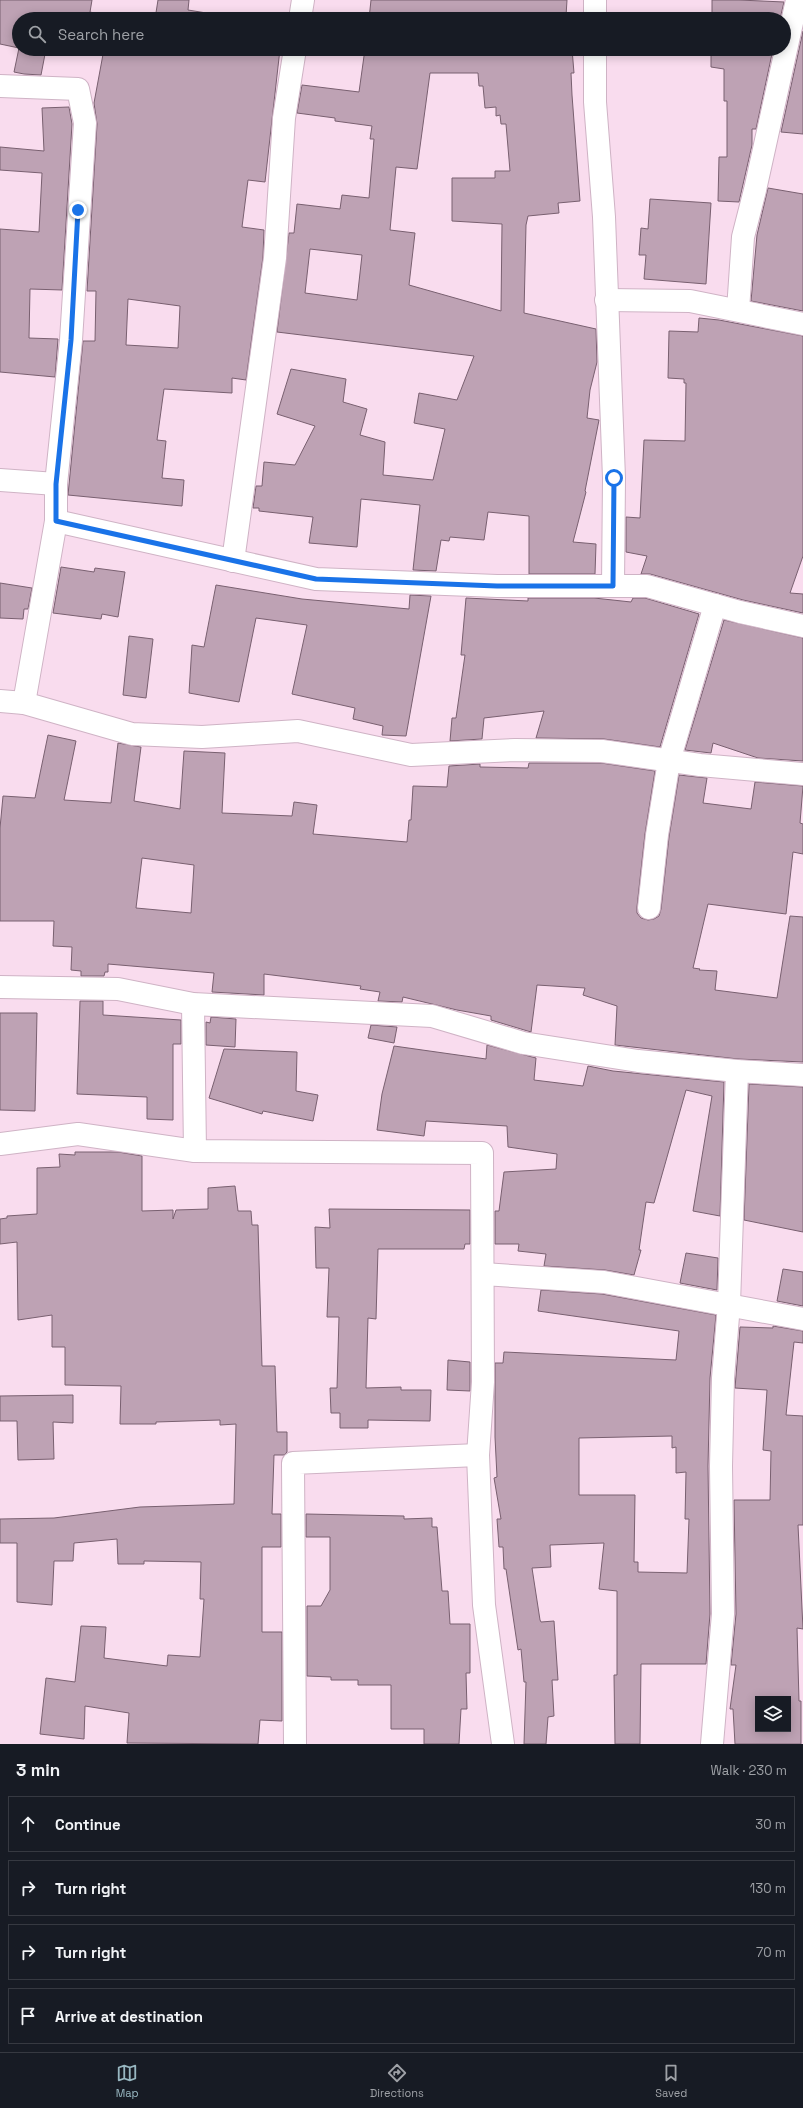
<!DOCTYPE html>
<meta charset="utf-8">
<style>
body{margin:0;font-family:"Space Grotesk",sans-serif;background:#20242c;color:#f1f3f6}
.controls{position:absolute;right:12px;bottom:12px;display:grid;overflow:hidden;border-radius:0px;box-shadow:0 2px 10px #0003}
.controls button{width:36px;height:36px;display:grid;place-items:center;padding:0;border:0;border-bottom:1px solid #363941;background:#171b24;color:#f1f3f6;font:20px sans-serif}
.stop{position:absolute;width:12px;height:12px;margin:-9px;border:3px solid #1a73e8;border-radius:50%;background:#fff}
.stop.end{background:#1a73e8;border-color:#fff;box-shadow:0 1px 4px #0008}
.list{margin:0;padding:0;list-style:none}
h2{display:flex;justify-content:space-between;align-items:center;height:52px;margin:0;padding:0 16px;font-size:17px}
h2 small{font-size:13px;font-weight:400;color:#9ea1a6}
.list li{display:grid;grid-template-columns:26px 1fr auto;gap:12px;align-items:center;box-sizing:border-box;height:56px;margin:0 8px 8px;padding:0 8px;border:1px solid #363941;border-radius:0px}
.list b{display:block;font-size:15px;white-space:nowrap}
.list em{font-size:13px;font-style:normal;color:#9ea1a6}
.icon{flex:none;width:22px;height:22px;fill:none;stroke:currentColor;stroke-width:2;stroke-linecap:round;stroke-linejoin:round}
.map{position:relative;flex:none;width:803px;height:1744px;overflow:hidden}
.search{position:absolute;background:#171b24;box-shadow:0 2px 10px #0003;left:12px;right:12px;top:12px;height:44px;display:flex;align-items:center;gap:10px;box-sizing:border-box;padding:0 14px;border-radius:22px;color:#9ea1a6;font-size:15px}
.sheet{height:308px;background:#171b24}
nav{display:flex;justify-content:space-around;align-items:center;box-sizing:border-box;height:56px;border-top:1px solid #363941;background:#171b24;font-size:11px;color:#9ea1a6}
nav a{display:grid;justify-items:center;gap:2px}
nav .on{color:#98b7c1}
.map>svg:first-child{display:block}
.building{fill:#bea2b4;stroke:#796070;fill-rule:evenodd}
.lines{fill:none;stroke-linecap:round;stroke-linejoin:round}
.minor-casing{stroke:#cfb3c5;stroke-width:24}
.minor{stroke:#fff;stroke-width:22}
.route{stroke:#1a73e8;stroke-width:5}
</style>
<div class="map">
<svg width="803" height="1744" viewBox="0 0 803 1744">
<rect width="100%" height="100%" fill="#f9dcee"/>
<g class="building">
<polygon points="0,0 92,0 90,12 118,19 19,19 19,49 46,49 41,75 24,74 14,72 19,48 0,44"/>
<polygon points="158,0 189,0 188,10 243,19 155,19"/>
<polygon points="371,0 567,0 566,16 569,16 570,19 369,19"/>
<polygon points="712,0 739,0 784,2 780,19 712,19"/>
<polygon points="803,31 803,134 781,132"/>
<path d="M104,49h176l-15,133 -17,-2 -6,47 22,3 -1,27 -17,123 -14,-2v15l-68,-4 -7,51 9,1 -4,37 22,2 -2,26 -114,-11 15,-154h12l1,-50h-9l10,-167 -3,-21zM128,299l52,7 -2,42 -52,-3z"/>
<path d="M365,49h207l2,24h-3l1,22 8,106 -22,2 1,10 -31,3 -2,9 -2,88 72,16 1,33 -7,28 -3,28 12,2 -14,71 1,1 -13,50 23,2 -1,30h-66v-58l-41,-4 -4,28 -34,-3 -1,4 -8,-1 -5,31 -23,-1 7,-65 -59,-6 -4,48 -48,-4 4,-26 -54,-6v-3h-6l3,-22h6l2,-24 31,3 20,-39 -38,-12 14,-45 55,10 -3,23 24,7 -7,26 25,7 -2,33 50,5 12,-51 -31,-6 5,-30 38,7 17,-44 -197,-24 12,-99h5l3,-29 43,5 2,-14 27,3 5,-59h-4l2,-13 -37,-5v-3l-38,-5 5,-28 57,7zM430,73h48l1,13h4l2,22 11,-1v9l4,-1 1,9h5l4,47h-15v7h-43v43l50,3 -1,87 -92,-26 6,-52 -25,-3 6,-63 21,2zM310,249l52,6 -5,45 -52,-7z"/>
<polygon points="711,49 773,49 756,129 752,129 752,145 739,202 718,201 719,157 727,157 727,101 724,101 724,69 711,67"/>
<polygon points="69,107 72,124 62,290 30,289 29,338 58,339 55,377 0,372 0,229 39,232 42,173 0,170 0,147 44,151 42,108"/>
<polygon points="768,188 803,194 803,311 751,301 757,235"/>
<polygon points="650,199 711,203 706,284 644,279 646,255 639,255 641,228 648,229"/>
<polygon points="699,318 719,320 803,336 803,556 790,593 803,594 803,613 743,600 650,574 641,574 647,556 626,552 626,517 640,518 644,440 685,441 686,383 684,383 684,379 668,378 669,331 698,332"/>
<polygon points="61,567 94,572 95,568 125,572 118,617 102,614 101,619 53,613"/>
<polygon points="0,583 32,588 28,609 24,609 23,619 0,618"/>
<polygon points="216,585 302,599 409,609 410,595 431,596 406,736 382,735 383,726 353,719 355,708 292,694 307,625 256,618 239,702 189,693 192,645 204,647"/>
<polygon points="466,598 528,601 528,598 594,598 631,602 633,598 645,598 699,614 660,747 604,739 536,738 544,711 484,718 482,739 450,741 452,718 456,718 465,655 461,655"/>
<polygon points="724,620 803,638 803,761 758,758 713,743 711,753 685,750"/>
<polygon points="129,636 153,639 146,698 123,695"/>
<path d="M48,735l28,6 -12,59 47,3 7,-60 23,4 -7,54 46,8 4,-58 41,2 -3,60 70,3 2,-14 23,3 -4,29 94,8 2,-22h2l2,-34 34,1 2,-21 31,-2v3l48,1 1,-5h72l54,8 -10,63 -8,73v6l4,5 7,2 6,-1 5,-3 2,-7 8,-72 10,-62 28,3 -4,25 48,6 4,-27 48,4 -3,37 3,1v30l-10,-2 -7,62 -78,-10 -15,64 7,1 -1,1 18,1 -2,19 62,8 13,-82 13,1v145l-65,-3 -123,-14 2,-39 -34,-11 2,-7 -48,-3 -6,47 -40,-12v-4l-34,-6 -54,-13 -1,5 -24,-1 2,-9 -20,-3 1,-3 -97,-12v21l-52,-3 2,-19 -106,-9v8h-3l-1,4h-23v-5l-10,-1 1,-23 -19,-1 1,-25h-54v-93l3,-32 32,2zM142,858l52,7 -3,48 -55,-5z"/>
<polygon points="80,1001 103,1001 103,1015 181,1020 181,1044 173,1044 173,1120 147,1119 147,1097 77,1094"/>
<polygon points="0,1013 37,1013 35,1111 0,1110"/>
<polygon points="211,1017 236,1019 235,1047 206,1045 206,1022 210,1023"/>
<polygon points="371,1025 397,1027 394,1043 368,1038"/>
<polygon points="487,1045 536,1058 534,1080 583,1086 588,1066 613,1071 724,1082 720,1216 693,1211 712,1096 686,1090 654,1203 646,1202 639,1250 641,1250 634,1275 605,1270 544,1266 546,1254 518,1251 519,1244 495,1244 495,1211 499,1211 504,1172 556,1169 557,1154 508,1147 507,1126 426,1121 424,1136 377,1130 382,1094 394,1046 486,1059"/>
<polygon points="224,1049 297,1052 296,1091 318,1095 313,1121 263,1111 262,1114 209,1098"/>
<polygon points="749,1084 803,1087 803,1232 744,1220"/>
<polygon points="75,1152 118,1152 142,1156 142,1211 173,1210 173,1219 176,1210 208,1209 208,1188 235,1186 238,1211 251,1211 252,1225 258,1225 262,1366 275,1366 277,1432 287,1432 287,1452 284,1455 274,1455 272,1514 281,1514 281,1547 262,1547 262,1632 282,1632 282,1721 260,1720 258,1744 127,1743 129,1713 85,1706 84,1739 40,1734 46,1678 75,1682 81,1626 106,1627 104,1658 167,1666 168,1655 200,1657 204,1599 200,1599 201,1562 144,1561 144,1564 118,1564 117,1539 74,1543 73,1561 54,1561 52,1605 17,1602 17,1543 0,1543 0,1519 54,1518 140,1507 234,1504 236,1424 220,1425 220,1420 156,1422 156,1424 120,1424 121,1386 65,1385 65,1347 52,1347 52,1315 18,1320 17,1242 0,1244 0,1219 7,1218 7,1216 37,1214 37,1168 60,1167 59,1154 75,1155"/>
<polygon points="329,1209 470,1210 470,1244 465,1244 464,1249 378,1249 376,1319 368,1318 366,1388 401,1387 401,1390 431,1390 430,1421 368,1420 368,1428 340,1428 340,1413 331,1413 330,1388 337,1388 339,1317 327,1317 329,1268 316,1268 315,1227 330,1228"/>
<polygon points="686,1253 718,1258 717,1290 680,1283"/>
<polygon points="783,1269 803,1272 803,1306 777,1301"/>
<path d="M541,1290l61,4 114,21 -6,63 -2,88 2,148 -4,50h-65l-1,80h-25l-1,-69h3v-84l-18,-2 5,-46 -54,2 1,22 -19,1 8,52 1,2 13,-1 4,59h-6l2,36 -6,1 -2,27h-22l2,-62h-2l-3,-33 -3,1 -12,-81h-2l-1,-22h-4l-2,-28h4l-7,-41 3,-1 -2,-40v-74h8l1,-11 172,8 3,-29 -141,-20zM672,1436v12l4,-1v26l10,-1 -1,47h4l-2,54 -49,-1v-10h-4l1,-67h-56v-57z"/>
<path d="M773,1326l30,5v12l-9,-1 -8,73 17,1v109h-5l5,104 -6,-1 2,73h2v43h-66l-2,-35h-3l6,-44h-5l5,-51 -2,-114h36l1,-49 -8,-1 4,-60 -32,-2 5,-61 33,1zM758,1699h30v30h-30z"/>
<polygon points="448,1360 470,1362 470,1391 447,1390"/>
<polygon points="73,1395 73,1423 53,1422 54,1459 18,1460 17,1421 0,1421 0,1396"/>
<polygon points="306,1514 404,1516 404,1519 432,1518 432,1527 437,1527 442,1591 448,1591 450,1624 470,1624 470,1673 466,1673 467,1709 461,1709 459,1744 424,1744 424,1729 391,1729 391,1685 358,1685 358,1680 331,1680 331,1677 307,1676 307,1606 321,1606 330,1590 330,1537 306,1537"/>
</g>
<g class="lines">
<defs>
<g id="minor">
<polyline points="595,0 595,19"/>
<polyline points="300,19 303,0"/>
<polyline points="595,49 595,102 604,217 614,478 613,586"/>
<polyline points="0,86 78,89 85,123 71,340 56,484 56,521 24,703"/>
<polyline points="606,300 690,301 803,324"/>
<polyline points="738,310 743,237 755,190 797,0"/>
<polyline points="0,480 56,484"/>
<polyline points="56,521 316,579 497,586 647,586 740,612 803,626"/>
<polyline points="233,561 275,258 284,118 295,49"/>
<polyline points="0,701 24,703 132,734 202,737 298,731 411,755 515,750 602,751 700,765 803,774"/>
<polyline points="649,908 657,835 669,761 715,605"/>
<polyline points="0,987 118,989 193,1004 432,1016 523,1043 638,1061 737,1071 803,1075"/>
<polyline points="193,1004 195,1151"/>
<polyline points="0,1144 78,1134 195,1151 482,1153 483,1382 478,1455 484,1605 503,1744"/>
<polyline points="483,1274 604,1282 803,1319"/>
<polyline points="295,1744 293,1463 478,1455"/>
<polyline points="712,1744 723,1614 721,1466 723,1378 729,1304 737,1071"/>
</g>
</defs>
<use href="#minor" class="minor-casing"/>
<use href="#minor" class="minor"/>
</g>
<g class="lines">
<polyline class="route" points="78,210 71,340 56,484 56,521 316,579 497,586 613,586 614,478"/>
</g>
</svg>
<div class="controls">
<button><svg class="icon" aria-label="layers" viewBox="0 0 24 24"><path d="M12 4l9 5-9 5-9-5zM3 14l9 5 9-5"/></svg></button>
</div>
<div class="stop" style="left:614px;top:478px"></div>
<div class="stop end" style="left:78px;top:210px"></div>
<div class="search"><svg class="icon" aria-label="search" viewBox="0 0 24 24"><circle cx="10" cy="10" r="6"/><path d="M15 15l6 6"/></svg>Search here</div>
</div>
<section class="sheet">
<h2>3 min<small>Walk · 230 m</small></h2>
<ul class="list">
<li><svg class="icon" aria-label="ahead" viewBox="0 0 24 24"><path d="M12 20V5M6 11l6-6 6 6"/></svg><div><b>Continue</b></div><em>30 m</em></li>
<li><svg class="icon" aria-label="right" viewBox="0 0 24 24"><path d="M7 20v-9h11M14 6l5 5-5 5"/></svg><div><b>Turn right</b></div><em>130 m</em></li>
<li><svg class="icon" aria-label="right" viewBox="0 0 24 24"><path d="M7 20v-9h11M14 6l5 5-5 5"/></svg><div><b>Turn right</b></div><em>70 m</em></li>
<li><svg class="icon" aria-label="arrive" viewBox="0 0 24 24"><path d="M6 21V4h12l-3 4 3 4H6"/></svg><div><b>Arrive at destination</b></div></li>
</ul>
</section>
<nav>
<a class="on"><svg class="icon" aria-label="map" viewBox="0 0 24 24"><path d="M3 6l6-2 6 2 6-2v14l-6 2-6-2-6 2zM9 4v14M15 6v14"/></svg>Map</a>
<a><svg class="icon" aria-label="directions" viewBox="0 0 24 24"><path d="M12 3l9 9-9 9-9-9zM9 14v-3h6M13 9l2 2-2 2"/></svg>Directions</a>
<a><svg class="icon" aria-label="saved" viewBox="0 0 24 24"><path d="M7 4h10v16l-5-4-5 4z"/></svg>Saved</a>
</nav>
